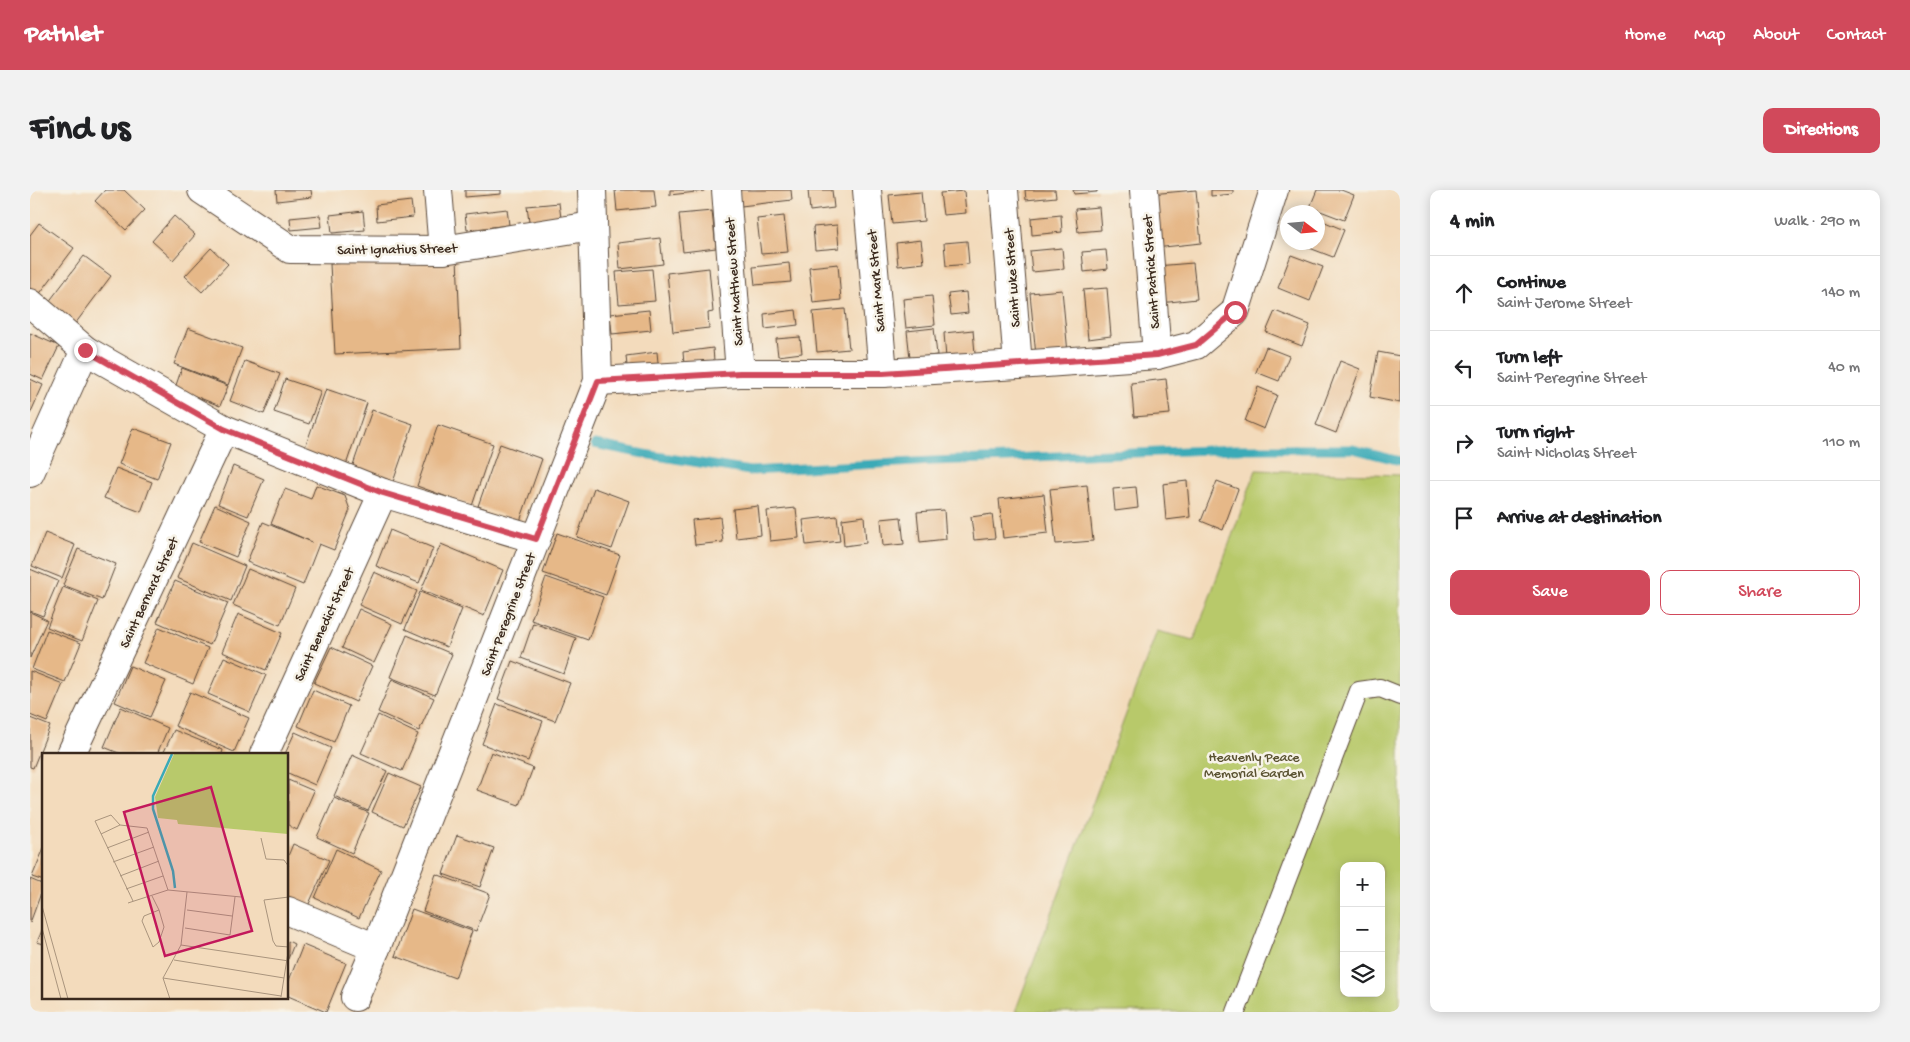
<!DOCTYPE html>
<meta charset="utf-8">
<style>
body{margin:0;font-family:"Gochi Hand",sans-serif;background:#f2f2f2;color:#202124}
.controls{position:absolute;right:15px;bottom:15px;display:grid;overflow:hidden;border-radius:10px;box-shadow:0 2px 12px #0003}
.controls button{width:45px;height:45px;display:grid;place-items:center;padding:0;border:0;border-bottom:1px solid #e0e0e0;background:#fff;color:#202124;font:25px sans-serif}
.compass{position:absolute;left:1250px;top:15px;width:45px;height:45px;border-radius:50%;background:#fff;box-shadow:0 2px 12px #0003;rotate:106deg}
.stop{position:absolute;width:15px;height:15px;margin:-11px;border:4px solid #d1495b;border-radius:50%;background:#fff}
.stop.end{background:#d1495b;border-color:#fff;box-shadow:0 1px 5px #0008}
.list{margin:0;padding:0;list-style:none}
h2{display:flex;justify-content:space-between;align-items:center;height:65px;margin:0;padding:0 20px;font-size:21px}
h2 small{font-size:16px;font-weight:400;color:#757577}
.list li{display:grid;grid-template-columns:32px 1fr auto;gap:15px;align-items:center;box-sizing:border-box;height:75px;padding:0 20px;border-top:1px solid #e0e0e0}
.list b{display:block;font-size:19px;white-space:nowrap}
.list p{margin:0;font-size:16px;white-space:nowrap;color:#757577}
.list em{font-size:16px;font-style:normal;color:#757577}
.actions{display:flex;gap:10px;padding:15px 20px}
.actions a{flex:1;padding:11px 0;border:1px solid #d1495b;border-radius:10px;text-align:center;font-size:18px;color:#d1495b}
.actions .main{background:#d1495b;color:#fff}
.icon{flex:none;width:28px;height:28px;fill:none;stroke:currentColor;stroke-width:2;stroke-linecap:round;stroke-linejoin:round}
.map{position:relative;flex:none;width:1370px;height:822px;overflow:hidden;border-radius:10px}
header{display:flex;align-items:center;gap:30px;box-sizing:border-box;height:70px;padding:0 25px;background:#d1495b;color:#fff}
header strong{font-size:24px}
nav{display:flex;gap:28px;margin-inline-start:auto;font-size:18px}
.intro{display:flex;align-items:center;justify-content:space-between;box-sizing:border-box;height:120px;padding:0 30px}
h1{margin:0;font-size:35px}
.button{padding:12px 22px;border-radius:10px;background:#d1495b;color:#fff;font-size:18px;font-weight:700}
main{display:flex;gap:30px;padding:0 30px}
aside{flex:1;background:#fff;border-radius:10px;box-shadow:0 2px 12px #0003}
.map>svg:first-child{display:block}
.green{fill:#b8c96b;stroke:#7a7a44;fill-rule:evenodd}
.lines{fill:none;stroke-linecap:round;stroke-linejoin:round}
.stream{stroke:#3aaab7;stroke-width:9}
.building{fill:#e6b888}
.service-casing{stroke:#574536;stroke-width:20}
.minor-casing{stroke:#574536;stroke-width:30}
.service{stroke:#fff;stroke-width:18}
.minor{stroke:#fff;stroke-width:28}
.route{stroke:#d1495b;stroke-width:6}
.labels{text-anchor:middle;stroke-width:5;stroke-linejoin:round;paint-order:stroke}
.street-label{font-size:14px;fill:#3b2a1e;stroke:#f7f3e8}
.park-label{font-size:14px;fill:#5a5231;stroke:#f7f3e8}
.inset-river{fill:none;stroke:#3aaab7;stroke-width:2.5}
.inset-road{fill:none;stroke:#a9947d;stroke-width:1}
.view{fill:#c2185b;fill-opacity:0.15;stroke:#c2185b;stroke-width:2.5}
.inset-edge{fill:none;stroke:#3b2a1e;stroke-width:2.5}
</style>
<header>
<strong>Pathlet</strong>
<nav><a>Home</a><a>Map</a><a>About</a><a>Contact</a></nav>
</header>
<div class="intro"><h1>Find us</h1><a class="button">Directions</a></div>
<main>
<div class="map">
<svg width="1370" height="822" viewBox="0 0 1370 822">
<rect width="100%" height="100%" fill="#f7f3e8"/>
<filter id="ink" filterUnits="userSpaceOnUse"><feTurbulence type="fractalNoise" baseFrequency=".02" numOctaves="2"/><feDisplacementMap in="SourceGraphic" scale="10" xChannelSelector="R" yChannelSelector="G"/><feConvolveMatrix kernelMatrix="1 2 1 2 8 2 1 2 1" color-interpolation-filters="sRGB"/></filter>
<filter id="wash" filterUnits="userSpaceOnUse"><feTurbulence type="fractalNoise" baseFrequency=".0096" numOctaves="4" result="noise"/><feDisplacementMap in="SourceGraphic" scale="20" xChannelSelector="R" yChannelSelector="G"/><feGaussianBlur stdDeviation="1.12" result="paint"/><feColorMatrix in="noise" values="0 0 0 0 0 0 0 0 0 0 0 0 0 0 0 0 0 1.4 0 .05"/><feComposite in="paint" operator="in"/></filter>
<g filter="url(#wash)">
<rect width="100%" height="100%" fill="#f3dbbc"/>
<path class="green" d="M1226,280l144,5v537h-385l142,-381 37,9zM1314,676h37v127h-37z"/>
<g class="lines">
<polyline class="stream" points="565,254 614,264 720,281 903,271 1206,259 1323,259 1370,271"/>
</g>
<g id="blocks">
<g class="building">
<polygon points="75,0 94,0 115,20 96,40 65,11"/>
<polygon points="246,0 281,0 282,7 247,11"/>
<polygon points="435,0 471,0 471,4 435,7"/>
<polygon points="585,0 624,0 626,17 587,21"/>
<polygon points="640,0 674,0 674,1 640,5"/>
<polygon points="710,0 761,0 762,10 711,16"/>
<polygon points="778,0 802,0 804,18 780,21"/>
<polygon points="995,0 1025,0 1026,7 996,10"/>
<polygon points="1043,0 1067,0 1067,2 1044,4"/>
<polygon points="1166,0 1171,53 1125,58 1120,4"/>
<polygon points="1181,0 1203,0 1203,4 1181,6"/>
<polygon points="1287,0 1311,0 1324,5 1314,30 1280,17"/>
<polygon points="934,1 936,23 913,25 910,3"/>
<polygon points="891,2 894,31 862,34 859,5"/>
<polygon points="381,11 383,27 347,31 346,15"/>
<polygon points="529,13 531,28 499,32 497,16"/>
<polygon points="1069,17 1071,40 1048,42 1045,19"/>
<polygon points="477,19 479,35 437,40 435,24"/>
<polygon points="333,21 335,40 302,43 300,25"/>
<polygon points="682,21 686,58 653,62 649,24"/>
<polygon points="290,25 292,37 261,40 260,28"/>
<polygon points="1031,25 1032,42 1002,45 1001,28"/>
<polygon points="144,26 165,45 143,70 122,51"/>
<polygon points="754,26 758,62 731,64 727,29"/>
<polygon points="1288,29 1314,40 1303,67 1269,54 1288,52"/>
<polygon points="9,33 44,58 8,106 0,100 0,45"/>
<polygon points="807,35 809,58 785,60 783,37"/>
<polygon points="630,48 633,74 590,79 588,53"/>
<polygon points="891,50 894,73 868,76 866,53"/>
<polygon points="937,51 939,74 916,76 914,53"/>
<polygon points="181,58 198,74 172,102 155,86"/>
<polygon points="1032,58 1034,79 1002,82 1000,61"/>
<polygon points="1076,60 1078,79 1054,82 1052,62"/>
<polygon points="1261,65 1293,77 1280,111 1248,98"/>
<polygon points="54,66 81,86 42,138 15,117"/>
<polygon points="427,68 431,158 305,164 300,74"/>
<polygon points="759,73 761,92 725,95 723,77"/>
<polygon points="1163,73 1167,109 1130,113 1126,76"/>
<polygon points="808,74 811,110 783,113 779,77"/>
<polygon points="679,78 683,122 678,123 679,138 643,142 637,83"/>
<polygon points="622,79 625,111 589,114 586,82"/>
<polygon points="1077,98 1081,146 1058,149 1053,100"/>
<polygon points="1032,100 1038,163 1006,166 1000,103"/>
<polygon points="936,102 938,123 921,125 918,104"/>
<polygon points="902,106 905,135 876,138 873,109"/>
<polygon points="815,119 819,159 787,162 783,122"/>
<polygon points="619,120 621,140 582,144 580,124"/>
<polygon points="766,120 768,135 735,139 734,124"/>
<polygon points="1245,121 1280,135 1272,156 1236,142"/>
<polygon points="158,138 212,158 198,195 144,174"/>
<polygon points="904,138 907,165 880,168 877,141"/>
<polygon points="943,140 945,164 916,168 914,143"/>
<polygon points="0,143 29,156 13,190 0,184"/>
<polygon points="770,147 772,163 748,166 746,149"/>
<polygon points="1236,157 1259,166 1249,191 1226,182"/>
<polygon points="683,158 684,171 654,174 653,162"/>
<polygon points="627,162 629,183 598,186 596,166"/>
<polygon points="1348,162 1370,166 1370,213 1340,207"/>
<polygon points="215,171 250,184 234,224 200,211"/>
<polygon points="1310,171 1330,179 1306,243 1286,235"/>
<polygon points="152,178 198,196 190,216 145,198"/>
<polygon points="0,189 13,195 0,224"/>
<polygon points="255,189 291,201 279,234 244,222"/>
<polygon points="1136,189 1140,224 1104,227 1101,193"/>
<polygon points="1228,197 1247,205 1234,239 1215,231"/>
<polygon points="296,199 337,213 315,278 273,263"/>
<polygon points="342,220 383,234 363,292 322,278"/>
<polygon points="408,235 463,254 442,316 387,296"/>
<polygon points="103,238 141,252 127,289 89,274"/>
<polygon points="470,254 512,269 490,331 448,316"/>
<polygon points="203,276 234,289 218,326 188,314"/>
<polygon points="86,278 122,292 111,322 74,308"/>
<polygon points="1157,291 1160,327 1136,330 1133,294"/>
<polygon points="1187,291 1208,299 1193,340 1171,331"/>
<polygon points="286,295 315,306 320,320 304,360 289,354 273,395 217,372 233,332 282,352 241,334 255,299 281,309"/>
<polygon points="1057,295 1063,351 1026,354 1020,299"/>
<polygon points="1106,297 1108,318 1085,321 1083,299"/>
<polygon points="564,298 599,311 582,359 547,347"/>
<polygon points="1014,304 1018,343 973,348 969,309"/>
<polygon points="185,315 221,331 206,367 169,352"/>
<polygon points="728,316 731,345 706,348 703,319"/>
<polygon points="766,318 769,348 740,351 737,321"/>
<polygon points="914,320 916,349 890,352 887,322"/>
<polygon points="962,324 965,348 944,350 941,327"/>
<polygon points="807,326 810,351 776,355 773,330"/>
<polygon points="834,326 836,353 814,356 812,329"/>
<polygon points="690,327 693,352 665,355 662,330"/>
<polygon points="871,327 874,354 853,356 851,329"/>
<polygon points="360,340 403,358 389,393 346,376"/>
<polygon points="15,343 45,355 32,388 2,376"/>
<polygon points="527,343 590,365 576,405 513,383"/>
<polygon points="162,353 215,376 201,411 147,388"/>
<polygon points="411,354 473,380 454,426 391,400"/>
<polygon points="48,359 86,374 72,410 33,395"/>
<polygon points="0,379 28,391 13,426 0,421"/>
<polygon points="218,379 265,399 250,435 203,415"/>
<polygon points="344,382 387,401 372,434 329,415"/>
<polygon points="516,387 573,407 558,450 501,430"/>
<polygon points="145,391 198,413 180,455 127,432"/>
<polygon points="33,397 68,411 52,451 17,437"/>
<polygon points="390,402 432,419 417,457 375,439"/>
<polygon points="329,419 362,434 344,473 312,458"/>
<polygon points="0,422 17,430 0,468"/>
<polygon points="208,424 252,443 236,480 192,462"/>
<polygon points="503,433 546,448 534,484 491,468"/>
<polygon points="129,437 178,458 163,494 113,473"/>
<polygon points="17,440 51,453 35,492 2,479"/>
<polygon points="377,445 422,464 405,505 360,487"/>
<polygon points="301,457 342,476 326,512 284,493"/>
<polygon points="194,467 236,485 220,522 178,504"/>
<polygon points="482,471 540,493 525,531 468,509"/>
<polygon points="100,476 136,491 120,527 85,512"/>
<polygon points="0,481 33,494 17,532 0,525"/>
<polygon points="362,489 404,508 389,541 348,522"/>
<polygon points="283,500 319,516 304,552 268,536"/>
<polygon points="160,502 219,528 204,562 145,536"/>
<polygon points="467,514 513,531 498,571 452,554"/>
<polygon points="91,517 138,538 127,564 91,564 74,557"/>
<polygon points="348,525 388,544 372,581 331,563"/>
<polygon points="0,528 20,536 3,578 0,577"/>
<polygon points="144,540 193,560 192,564 133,564"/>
<polygon points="265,542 301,558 285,595 258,583 258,564 255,564"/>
<polygon points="461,562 503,578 489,615 447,600"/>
<polygon points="322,565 357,581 338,621 304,606"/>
<polygon points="359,583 391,597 373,636 342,622"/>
<polygon points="258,590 284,601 267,640 258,635"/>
<polygon points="304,608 339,623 322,663 287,647"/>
<polygon points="427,645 464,658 450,697 413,684"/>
<polygon points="263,654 299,670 278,716 258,706 258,666"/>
<polygon points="14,658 14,691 2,687"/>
<polygon points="306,659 351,680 329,728 285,708"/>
<polygon points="406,684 460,704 446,741 393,721"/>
<polygon points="0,689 14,695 0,733"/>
<polygon points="382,719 442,741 425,788 365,766"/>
<polygon points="14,736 14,754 7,752"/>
<polygon points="258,751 264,754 258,769"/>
<polygon points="273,755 316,773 296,822 258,806 258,793"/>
</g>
</g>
</g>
<g filter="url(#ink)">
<use href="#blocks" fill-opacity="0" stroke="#574536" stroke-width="1"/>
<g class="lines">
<defs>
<polyline id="service" points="1206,822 1329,501 1350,498 1370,506"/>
<g id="minor">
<polyline points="172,0 260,59 413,60 562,36"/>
<polyline points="408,0 413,60"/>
<polyline points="696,0 710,183"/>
<polyline points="837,0 853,183"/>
<polyline points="974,0 988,175"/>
<polyline points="1114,0 1127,165"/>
<polyline points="0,113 55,160 194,239 353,303 506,349"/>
<polyline points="568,191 710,183 853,183 988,175 1127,165 1166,155 1205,122 1244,0"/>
<polyline points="0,283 55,160"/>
<polyline points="41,564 194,239"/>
<polyline points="234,564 353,303"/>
<polyline points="258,721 346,758"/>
<polyline points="325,807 346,758 568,191 562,0"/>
</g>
</defs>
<use href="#service" class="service-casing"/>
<use href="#minor" class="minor-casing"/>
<use href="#service" class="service"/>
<use href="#minor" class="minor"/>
</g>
</g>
<g class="lines" filter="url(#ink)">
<polyline class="route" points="55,160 194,239 353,303 506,349 568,191 710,183 853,183 1127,165 1166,155 1205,122"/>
</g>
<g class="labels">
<g class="street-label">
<text transform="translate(367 58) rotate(-1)" y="5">Saint Ignatius Street</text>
<text transform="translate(1120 82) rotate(-94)" y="5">Saint Patrick Street</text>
<text transform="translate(981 88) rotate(-94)" y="5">Saint Luke Street</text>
<text transform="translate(845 91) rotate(-95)" y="5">Saint Mark Street</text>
<text transform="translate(703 92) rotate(-94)" y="5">Saint Matthew Street</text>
<text transform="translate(118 402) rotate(-65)" y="5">Saint Bernard Street</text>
<text transform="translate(477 424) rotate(-69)" y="5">Saint Peregrine Street</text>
<text transform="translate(293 434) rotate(-65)" y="5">Saint Benedict Street</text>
</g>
<g class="park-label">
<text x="1224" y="571">Heavenly Peace<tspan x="1224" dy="16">Memorial Garden</tspan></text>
</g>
</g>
<g transform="translate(12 563)">
<rect width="246" height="246" fill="#f3dbbc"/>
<path d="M132,1h114v80l-110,-10 -1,-4 -19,-2 -3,-21z" fill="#b8c96b"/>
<path class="inset-river" d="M130,1l-19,42v13l20,62 2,17"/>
<path class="inset-road" d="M0,16l1,-15M78,72l-9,-10 -16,6 38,80M59,81l19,-9 27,3 21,62M219,85l5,21 18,1 5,7M65,95l42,-16M71,109l41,-15M78,123l39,-15M84,136l37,-13M110,143l7,14 5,17 -5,15 -6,5 -11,-26 2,-5 15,-6M247,144l-25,3 9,41 3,5 13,1M86,150l40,-13 73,7M0,153l26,93M145,157l45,6M0,175l19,71M143,175l45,7 5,-38M139,192l108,16M132,207l110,18M121,225l118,18M239,244l8,-51M128,246l-7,-21 18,-33 6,-53"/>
<path class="view" d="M169,34l41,144 -87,25 -41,-144z"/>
<rect width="246" height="246" class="inset-edge"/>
</g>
</svg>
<div class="controls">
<button>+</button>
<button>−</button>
<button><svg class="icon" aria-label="layers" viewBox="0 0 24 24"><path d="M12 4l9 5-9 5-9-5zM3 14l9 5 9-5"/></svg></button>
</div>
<svg class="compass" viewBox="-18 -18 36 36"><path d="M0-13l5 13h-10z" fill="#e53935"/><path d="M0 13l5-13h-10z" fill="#757577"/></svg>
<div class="stop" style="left:1205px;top:122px"></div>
<div class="stop end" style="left:55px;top:160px"></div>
</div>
<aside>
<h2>4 min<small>Walk · 290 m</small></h2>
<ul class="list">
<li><svg class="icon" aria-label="ahead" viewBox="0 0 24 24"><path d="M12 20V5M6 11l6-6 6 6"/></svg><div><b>Continue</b><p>Saint Jerome Street</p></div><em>140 m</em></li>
<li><svg class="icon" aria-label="left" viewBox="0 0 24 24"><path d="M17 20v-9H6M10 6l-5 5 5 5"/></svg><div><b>Turn left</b><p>Saint Peregrine Street</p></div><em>40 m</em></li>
<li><svg class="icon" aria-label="right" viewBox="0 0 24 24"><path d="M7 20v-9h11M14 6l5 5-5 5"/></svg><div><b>Turn right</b><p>Saint Nicholas Street</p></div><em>110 m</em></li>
<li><svg class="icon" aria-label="arrive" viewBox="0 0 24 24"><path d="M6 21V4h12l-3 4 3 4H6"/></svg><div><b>Arrive at destination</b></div></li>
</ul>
<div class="actions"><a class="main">Save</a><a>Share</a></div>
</aside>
</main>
